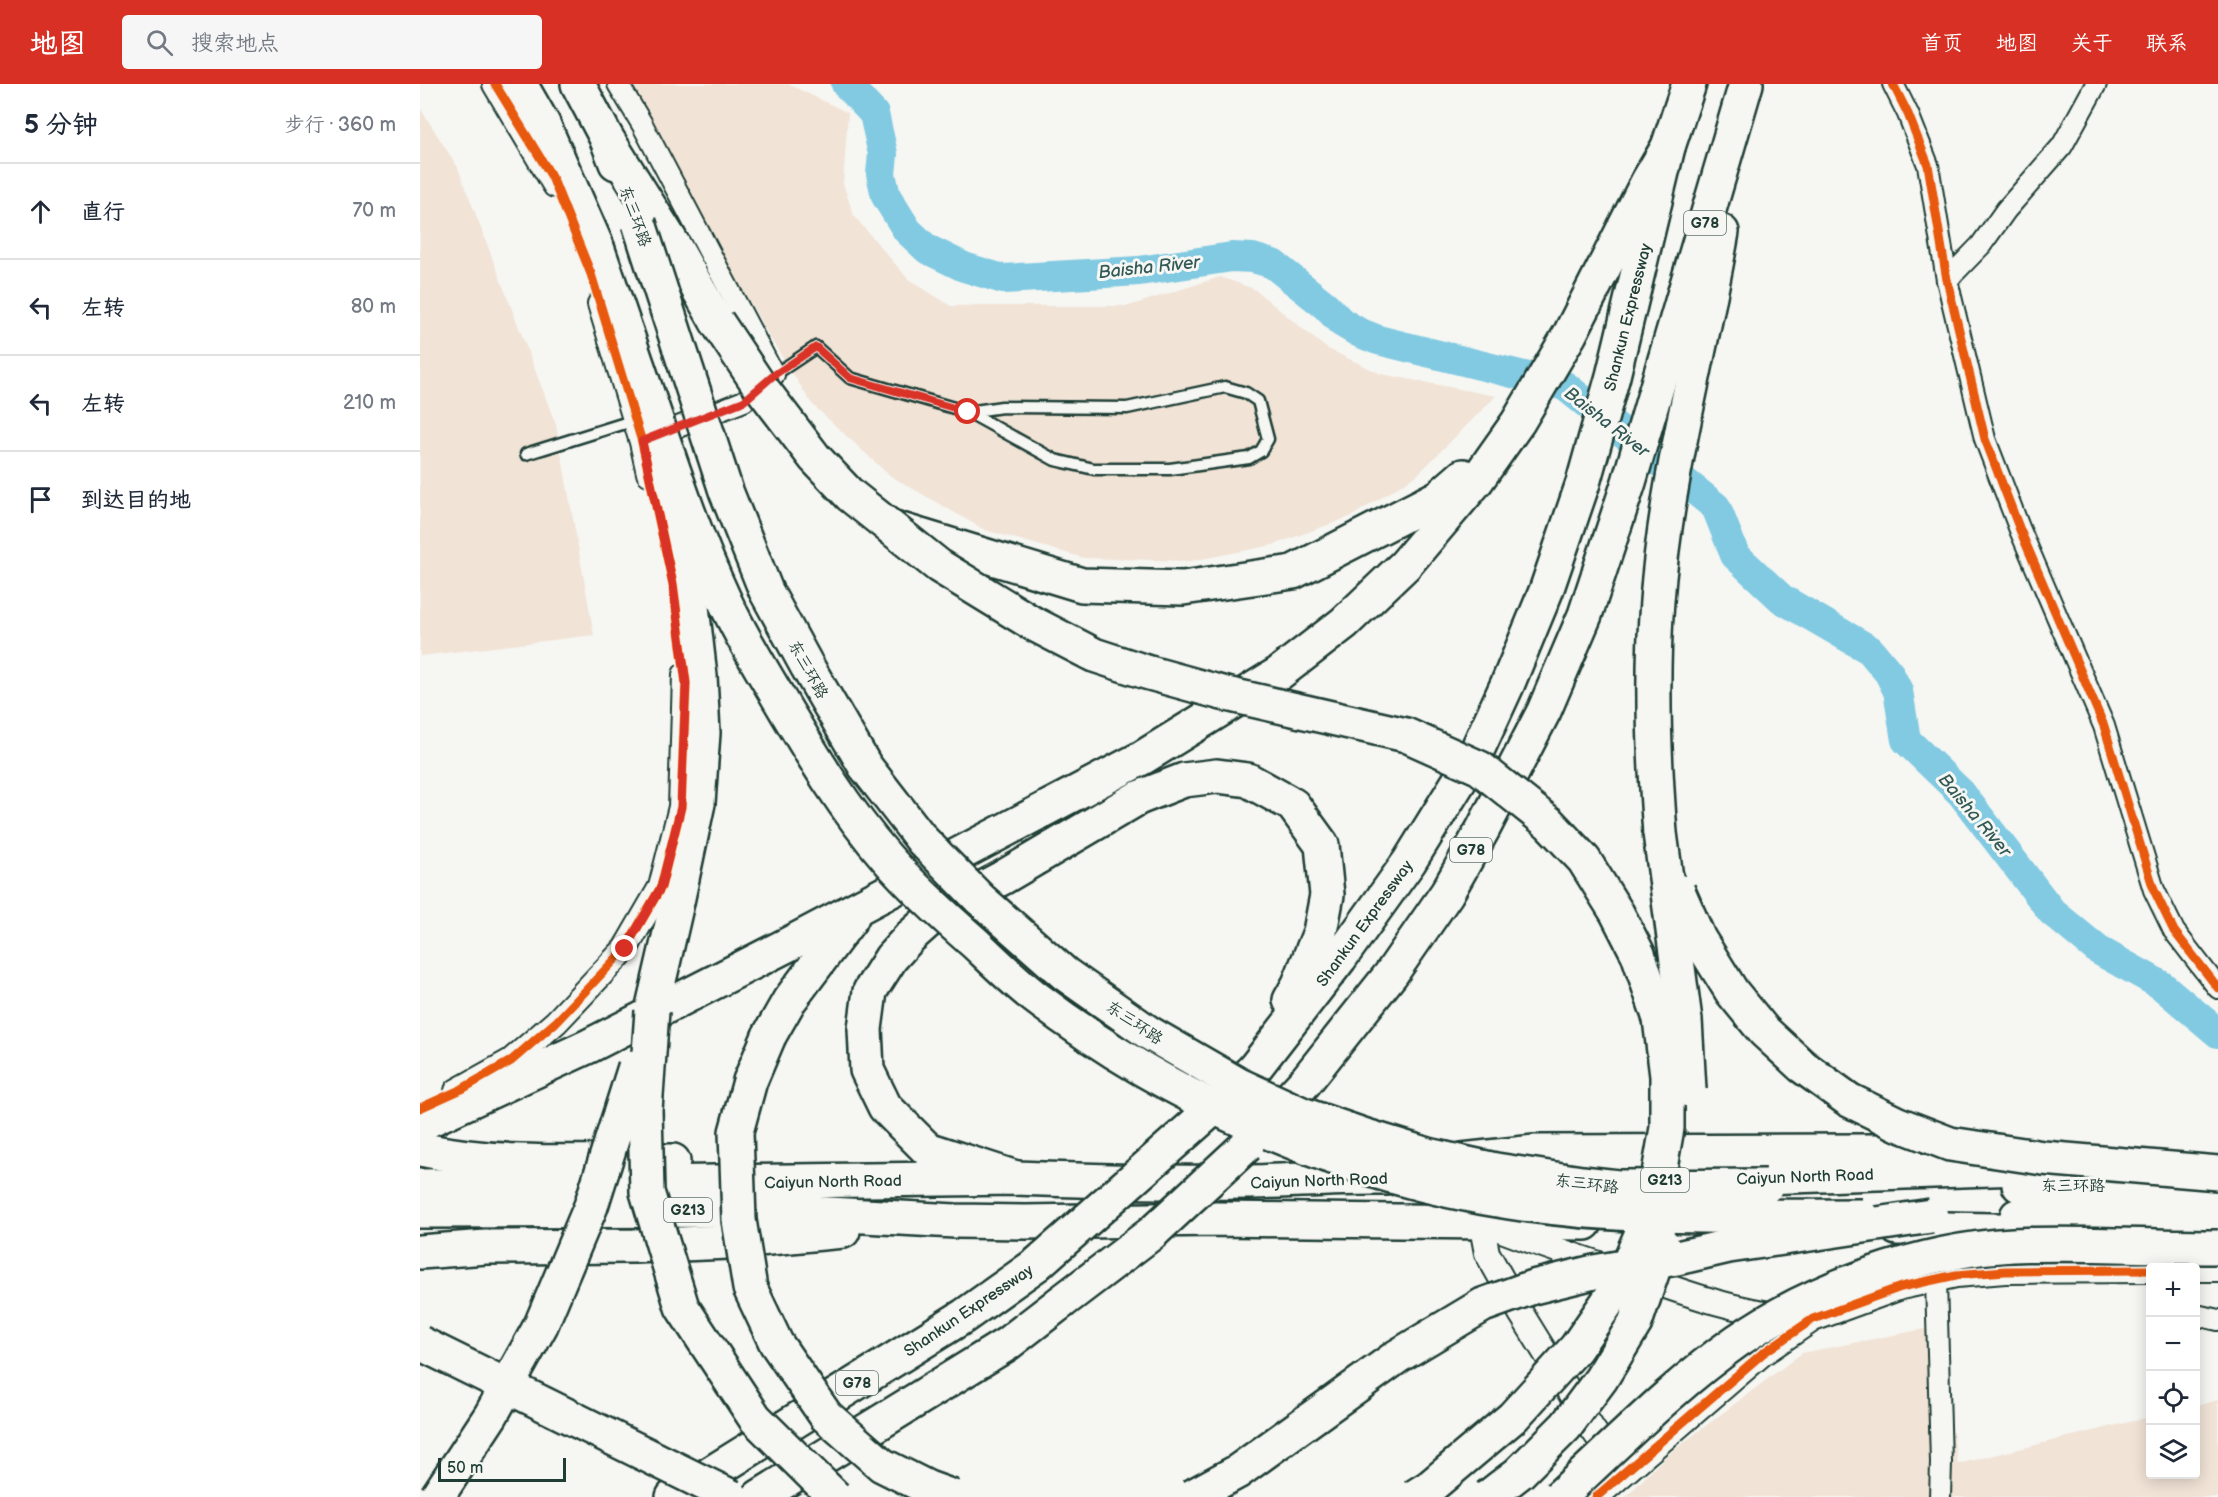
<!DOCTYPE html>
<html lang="zh">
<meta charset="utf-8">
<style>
body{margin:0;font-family:"Balsamiq Sans","LXGW WenKai TC",sans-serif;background:#f6f6f7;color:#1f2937}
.controls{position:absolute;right:18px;bottom:18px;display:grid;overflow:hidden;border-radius:6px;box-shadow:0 3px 15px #0003}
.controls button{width:54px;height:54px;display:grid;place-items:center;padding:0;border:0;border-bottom:2px solid #e0e1e3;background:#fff;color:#1f2937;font:30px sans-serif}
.scale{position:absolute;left:18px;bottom:15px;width:128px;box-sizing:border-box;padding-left:6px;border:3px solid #1f3d34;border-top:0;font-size:16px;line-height:21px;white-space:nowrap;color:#1f3d34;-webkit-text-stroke:4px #f6f6f2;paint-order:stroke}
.stop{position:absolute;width:18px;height:18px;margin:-14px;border:4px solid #d93025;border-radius:50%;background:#fff}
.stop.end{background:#d93025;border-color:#fff;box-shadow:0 2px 6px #0008}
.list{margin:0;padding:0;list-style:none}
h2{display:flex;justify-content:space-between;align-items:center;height:78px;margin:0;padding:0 24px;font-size:26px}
h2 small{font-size:20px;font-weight:400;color:#747a83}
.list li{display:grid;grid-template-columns:39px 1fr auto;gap:18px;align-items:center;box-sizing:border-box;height:96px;padding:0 24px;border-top:2px solid #e0e1e3}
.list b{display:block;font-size:22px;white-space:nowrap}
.list em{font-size:20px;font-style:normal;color:#747a83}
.icon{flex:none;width:33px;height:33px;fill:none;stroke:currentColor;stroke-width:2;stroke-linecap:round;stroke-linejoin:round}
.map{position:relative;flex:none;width:1798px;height:1413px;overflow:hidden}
header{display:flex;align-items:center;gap:36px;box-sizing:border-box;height:84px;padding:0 30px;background:#d93025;color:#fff}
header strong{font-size:28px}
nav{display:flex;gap:33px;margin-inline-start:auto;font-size:21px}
.search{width:420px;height:54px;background:#f6f6f7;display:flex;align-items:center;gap:15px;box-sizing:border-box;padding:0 21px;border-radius:6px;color:#747a83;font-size:22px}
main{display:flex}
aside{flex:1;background:#fff}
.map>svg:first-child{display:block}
.built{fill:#f1e3d6}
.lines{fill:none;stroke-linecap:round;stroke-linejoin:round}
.river{stroke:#81cae2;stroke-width:30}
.service-casing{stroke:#1f3d34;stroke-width:15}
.minor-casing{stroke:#1f3d34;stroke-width:24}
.tertiary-casing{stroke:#1f3d34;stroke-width:28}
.trunk-casing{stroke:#1f3d34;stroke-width:38}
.motorway-casing{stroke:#1f3d34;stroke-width:38}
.service{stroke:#f6f6f2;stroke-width:10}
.minor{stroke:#f6f6f2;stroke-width:20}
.tertiary{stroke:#f6f6f2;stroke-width:24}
.trunk{stroke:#f6f6f2;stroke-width:33}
.motorway{stroke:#f6f6f2;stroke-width:33}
.trunk-bridge-casing{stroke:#1f3d34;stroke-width:38;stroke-linecap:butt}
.motorway-bridge-casing{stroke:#1f3d34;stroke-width:38;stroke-linecap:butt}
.trunk-bridge{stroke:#f6f6f2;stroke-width:33}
.motorway-bridge{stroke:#f6f6f2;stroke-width:33}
.cycleway-casing{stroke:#f6f6f2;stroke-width:13}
.cycleway{stroke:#e8590c;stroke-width:9}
.route{stroke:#d93025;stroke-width:8}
.labels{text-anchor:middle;stroke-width:6;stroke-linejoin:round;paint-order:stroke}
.shield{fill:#f6f6f2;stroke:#60746d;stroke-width:1.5}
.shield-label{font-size:15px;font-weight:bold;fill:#1f3d34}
.street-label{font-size:16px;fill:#1f3d34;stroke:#f6f6f2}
.water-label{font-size:18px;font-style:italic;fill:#335957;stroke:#f6f6f2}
</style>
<header>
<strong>地图</strong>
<div class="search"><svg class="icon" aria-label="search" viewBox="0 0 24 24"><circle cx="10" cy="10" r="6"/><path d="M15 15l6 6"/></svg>搜索地点</div>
<nav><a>首页</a><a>地图</a><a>关于</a><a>联系</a></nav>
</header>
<main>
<aside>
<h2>5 分钟<small>步行 · 360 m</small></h2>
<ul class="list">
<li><svg class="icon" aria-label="ahead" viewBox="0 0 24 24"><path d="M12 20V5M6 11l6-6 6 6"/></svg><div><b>直行</b></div><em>70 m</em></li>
<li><svg class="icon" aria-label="left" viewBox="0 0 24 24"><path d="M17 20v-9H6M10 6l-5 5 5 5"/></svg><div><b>左转</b></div><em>80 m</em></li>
<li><svg class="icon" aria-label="left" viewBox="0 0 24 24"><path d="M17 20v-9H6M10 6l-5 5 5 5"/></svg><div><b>左转</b></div><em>210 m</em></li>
<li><svg class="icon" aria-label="arrive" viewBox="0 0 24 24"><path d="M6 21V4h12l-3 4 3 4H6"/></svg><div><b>到达目的地</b></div></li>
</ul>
</aside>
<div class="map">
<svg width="1798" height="1413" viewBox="0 0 1798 1413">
<rect width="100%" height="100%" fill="#f6f6f2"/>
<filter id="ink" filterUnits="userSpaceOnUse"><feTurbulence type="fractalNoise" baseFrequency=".0167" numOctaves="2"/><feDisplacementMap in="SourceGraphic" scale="12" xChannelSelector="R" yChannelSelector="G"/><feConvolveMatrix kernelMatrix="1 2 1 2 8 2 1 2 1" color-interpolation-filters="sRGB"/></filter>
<g filter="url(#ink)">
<g class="built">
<polygon points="209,0 368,0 428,29 423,100 434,132 488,195 531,222 709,222 800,193 834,205 906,264 961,290 1076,312 997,391 932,432 853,461 771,477 664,474 565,446 469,391 392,320 347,249"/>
<polygon points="0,24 38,84 136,341 174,551 0,572"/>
<polygon points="1515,1243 1538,1380 1730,1333 1730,1390 1776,1390 1776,1322 1798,1316 1798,1413 1206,1413 1246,1372 1382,1269"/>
</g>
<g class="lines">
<polyline class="river" points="426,0 454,30 463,70 461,90 466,112 487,146 507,165 544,183 583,195 719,187 812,173 833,174 853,180 906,222 921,238 938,248 958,256 1145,302 1296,423 1315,471 1362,515 1450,566 1469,589 1478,607 1486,656 1541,709 1632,828 1678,866 1741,901 1798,949"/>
<defs>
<g id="service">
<polyline points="354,291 396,263 430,294 548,328 635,376 674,385 750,385 829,374 841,367 848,355 838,317 826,309 805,303 707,324 582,323 548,328"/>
<polyline points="106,370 215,336"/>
</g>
<g id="minor">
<polyline points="198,0 222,40 354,291 324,317 233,353"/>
<polyline points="1473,0 1488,30 1508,81 1527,196 1565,355 1600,446 1684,642 1734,806 1754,847 1798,904"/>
<polyline points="1527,196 1561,161 1586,126 1642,62 1676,0"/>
<polyline points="1516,1196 1521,1379 1520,1413"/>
<polyline points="1776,1231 1798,1236"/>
</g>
<g id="tertiary">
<polyline points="75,0 135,101"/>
<polyline points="180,220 222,358 229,389"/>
<polyline points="37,1007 91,977 136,938 205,865 241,803 261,723 265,591"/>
<polyline points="1061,1138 1067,1169 1102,1231 1173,1346 1197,1380"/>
<path d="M1074,1143c52,20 104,37 157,54 46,16 84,29 133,35"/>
<polyline points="1776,1185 1798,1185"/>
<polyline points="1176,1413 1343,1269 1393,1235 1481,1203 1536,1191 1585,1187 1730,1186"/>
</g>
<g id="trunk">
<polyline points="100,0 123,40 177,163"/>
<polyline points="158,0 186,53 196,79"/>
<path d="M0,1065c82,18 170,12 253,12"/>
<polyline points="1042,1076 1115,1068 1462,1067 1485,1072"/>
<polyline points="1315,1094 1630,1083"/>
<polyline points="1599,1101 1790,1101"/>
<path d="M0,1102l596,-8c77,3 156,5 233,4 46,-1 92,-5 138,-4"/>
<polyline points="0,1127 336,1126 535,1137 605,1138 794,1135 1165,1139"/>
<polyline points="1597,1132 1798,1132"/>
<polyline points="1477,1144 1624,1147"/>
<polyline points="0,1168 66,1163 214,1162 309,1158 423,1147"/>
</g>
<g id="motorway">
<polyline points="186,53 254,162 297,238"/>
<polyline points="471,443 662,501 763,504 873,488 1019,413 1043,392"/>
<path d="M1240,749c-6,-77 -9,-154 -3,-232 9,-125 44,-246 65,-369"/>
<polyline points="232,927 256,823 278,719"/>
<polyline points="349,952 369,917 432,833"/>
<polyline points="799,1018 834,985 920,874 989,778 1054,673 1088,599 1126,507 1163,399 1193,292 1248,63 1269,0"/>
<polyline points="0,1040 169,962 367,861 722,674 858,590 924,539 985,481 1057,396 1098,338 1150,250 1228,97 1248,63"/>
<polyline points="844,1042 885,998 971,890 1027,809 1063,745 1124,627 1165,531 1209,398 1326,0"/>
<polyline points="596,1094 507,1065 465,1023 447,986 445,945 450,907 471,874 490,853 518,828 582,794 718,714 764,696 797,692 828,696 873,721 902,761 907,811 900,848 879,900 870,916"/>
<polyline points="253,1413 544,1232 617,1180"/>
<polyline points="339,1413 587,1260 640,1219"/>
</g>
</defs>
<use href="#service" class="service-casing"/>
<use href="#minor" class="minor-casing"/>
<use href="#tertiary" class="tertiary-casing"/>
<use href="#trunk" class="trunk-casing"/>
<use href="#motorway" class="motorway-casing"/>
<use href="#service" class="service"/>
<use href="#minor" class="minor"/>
<use href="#tertiary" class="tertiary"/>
<use href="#trunk" class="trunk"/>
<use href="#motorway" class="motorway"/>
<defs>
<g id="trunk-bridge">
<polyline points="219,139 306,407 346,507 387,582 445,682 503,757 560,815 645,890 729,949 819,1001 882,1030 946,1052 1008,1071 1076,1086 1162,1099 1198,1103 1346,1102"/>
<path d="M177,163c21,62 42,123 63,184 19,56 38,112 63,166 15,34 36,68 55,100 33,56 66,112 109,161 27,31 58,59 89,86 19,18 38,37 59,53 135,103 306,179 474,205 117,18 235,14 353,14"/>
</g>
<g id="motorway-bridge">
<polyline points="297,238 337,298 395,374 430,411 519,482 612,539 674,571 726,588 802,609 986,651 1060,684 1129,739 1164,776 1197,829 1218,870 1240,935 1247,992 1247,1044 1233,1123 1200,1200 1156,1264 1093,1333 1010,1403 994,1413"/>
<polyline points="231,321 271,514 280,592 283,649 278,719"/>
<polyline points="1240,749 1265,936 1269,1006"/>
<polyline points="1258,807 1279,855 1312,908 1344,947 1382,982 1429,1016 1478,1040 1530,1060 1623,1074 1798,1089"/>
<polyline points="232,927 225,1026 227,1108 262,1223 335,1334 415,1413"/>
<polyline points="349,952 330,997 316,1048 319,1136 330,1204 356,1259 406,1332 462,1381 508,1404 533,1413"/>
<polyline points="617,1180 789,1028"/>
<polyline points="640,1219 732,1149 827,1061"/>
<polyline points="0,1259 312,1413"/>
<polyline points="17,1413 71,1331 121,1241 171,1122 215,983"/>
<polyline points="771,1413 817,1388 978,1272 1063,1221 1113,1203 1174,1188 1257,1174 1309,1162 1511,1132"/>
<polyline points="1068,1413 1099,1389 1146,1342 1181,1295 1215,1239 1242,1160"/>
<path d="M1139,1413c58,-53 114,-111 178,-156 76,-53 184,-91 276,-96 68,-3 137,2 205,2"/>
</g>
</defs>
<use href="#trunk-bridge" class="trunk-bridge-casing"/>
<use href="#motorway-bridge" class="motorway-bridge-casing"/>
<use href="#trunk-bridge" class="trunk-bridge"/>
<use href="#motorway-bridge" class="motorway-bridge"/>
<defs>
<g id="cycleway">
<polyline points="1473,0 1488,30 1508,81 1527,196 1565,355 1600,446 1684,642 1734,806 1754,847 1798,904"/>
<polyline points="0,1024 42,1005 91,977 136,938 205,865 241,803 261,723 266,599 253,500 222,358 171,190 132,93 75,0"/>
<polyline points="1176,1413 1343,1269 1393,1235 1481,1203 1536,1191 1585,1187 1730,1186"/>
</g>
</defs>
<use href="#cycleway" class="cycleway-casing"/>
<use href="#cycleway" class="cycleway"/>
</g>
</g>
<g class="lines" filter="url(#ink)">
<polyline class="route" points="205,865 241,803 261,723 266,599 253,500 222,357 324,317 354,291 396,263 430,294 548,328"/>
</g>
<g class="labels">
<g class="shield">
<rect x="1264" y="127" width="42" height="24" rx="4.5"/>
<rect x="1030" y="754" width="42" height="24" rx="4.5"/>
<rect x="1221" y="1084" width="48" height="24" rx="4.5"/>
<rect x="244" y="1114" width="48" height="24" rx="4.5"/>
<rect x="416" y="1287" width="42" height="24" rx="4.5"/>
</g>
<g class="shield-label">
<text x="1285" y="144">G78</text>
<text x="1051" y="771">G78</text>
<text x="1245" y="1101">G213</text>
<text x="268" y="1131">G213</text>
<text x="437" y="1304">G78</text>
</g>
<g class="street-label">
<text transform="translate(216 132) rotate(70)" y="6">东三环路</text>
<text transform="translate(1207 233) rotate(-76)" y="6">Shankun Expressway</text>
<text transform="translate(389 585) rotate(61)" y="6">东三环路</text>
<text transform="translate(944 839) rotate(-54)" y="6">Shankun Expressway</text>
<text transform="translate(715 938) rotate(34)" y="6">东三环路</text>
<text transform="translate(1385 1092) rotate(-2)" y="6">Caiyun North Road</text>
<text transform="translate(899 1096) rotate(-2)" y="6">Caiyun North Road</text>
<text transform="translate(413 1097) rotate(-1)" y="6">Caiyun North Road</text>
<text transform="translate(1167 1099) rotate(7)" y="6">东三环路</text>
<text x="1653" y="1107">东三环路</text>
<text transform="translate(548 1226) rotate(-34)" y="6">Shankun Expressway</text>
</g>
<g class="water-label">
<text transform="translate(729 183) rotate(-6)" y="6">Baisha River</text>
<text transform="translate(1187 338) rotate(38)" y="6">Baisha River</text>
<text transform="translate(1555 731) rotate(50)" y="6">Baisha River</text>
</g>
</g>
</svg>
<div class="controls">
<button>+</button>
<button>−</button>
<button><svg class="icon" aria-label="locate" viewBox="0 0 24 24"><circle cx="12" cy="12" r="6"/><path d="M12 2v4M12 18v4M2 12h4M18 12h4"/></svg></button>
<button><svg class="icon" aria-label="layers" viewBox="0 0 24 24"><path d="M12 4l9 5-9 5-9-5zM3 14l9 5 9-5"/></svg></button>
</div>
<div class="scale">50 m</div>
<div class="stop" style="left:548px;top:328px"></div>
<div class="stop end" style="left:205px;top:865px"></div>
</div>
</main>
